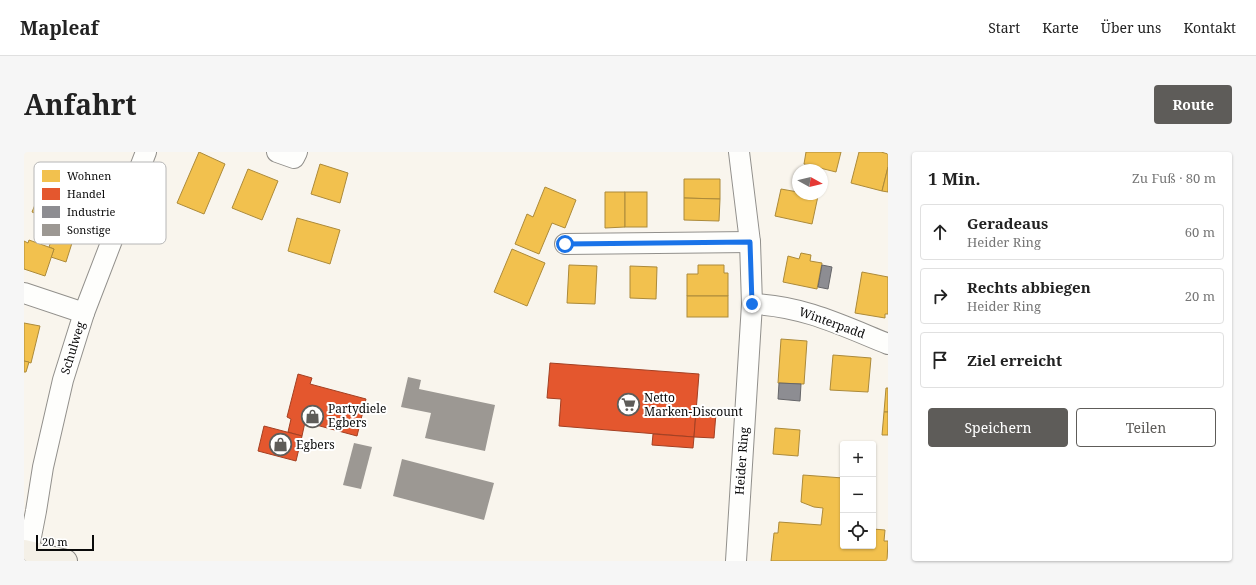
<!DOCTYPE html>
<html lang="de">
<meta charset="utf-8">
<style>
body{margin:0;font-family:"Noto Serif",serif;background:#f6f6f6;color:#222}
.controls{position:absolute;right:12px;bottom:12px;display:grid;overflow:hidden;border-radius:4px;box-shadow:0 1px 3px #0004}
.controls button{width:36px;height:36px;display:grid;place-items:center;padding:0;border:0;border-bottom:1px solid #e0e0e0;background:#fff;color:#222;font:20px sans-serif}
.compass{position:absolute;left:768px;top:12px;width:36px;height:36px;border-radius:50%;background:#fff;box-shadow:0 1px 3px #0004;rotate:98deg}
.scale{position:absolute;left:12px;bottom:10px;width:58px;box-sizing:border-box;padding-left:4px;border:2px solid #0a0a0a;border-top:0;font-size:11px;line-height:14px;white-space:nowrap;color:#0a0a0a;-webkit-text-stroke:3px #fff;paint-order:stroke}
.stop{position:absolute;width:12px;height:12px;margin:-9px;border:3px solid #1a73e8;border-radius:50%;background:#fff}
.stop.end{background:#1a73e8;border-color:#fff;box-shadow:0 1px 4px #0008}
.list{margin:0;padding:0;list-style:none}
h2{display:flex;justify-content:space-between;align-items:center;height:52px;margin:0;padding:0 16px;font-size:17px}
h2 small{font-size:13px;font-weight:400;color:#767676}
.list li{display:grid;grid-template-columns:26px 1fr auto;gap:12px;align-items:center;box-sizing:border-box;height:56px;margin:0 8px 8px;padding:0 8px;border:1px solid #e0e0e0;border-radius:4px}
.list b{display:block;font-size:15px;white-space:nowrap}
.list p{margin:0;font-size:13px;white-space:nowrap;color:#767676}
.list em{font-size:13px;font-style:normal;color:#767676}
.actions{display:flex;gap:8px;padding:12px 16px}
.actions a{flex:1;padding:9px 0;border:1px solid #5e5c59;border-radius:4px;text-align:center;font-size:14px;color:#5e5c59}
.actions .main{background:#5e5c59;color:#fff}
.icon{flex:none;width:22px;height:22px;fill:none;stroke:currentColor;stroke-width:2;stroke-linecap:round;stroke-linejoin:round}
.map{position:relative;flex:none;width:864px;height:409px;overflow:hidden;border-radius:4px}
header{display:flex;align-items:center;gap:24px;box-sizing:border-box;height:56px;padding:0 20px;background:#fff;border-bottom:1px solid #e0e0e0}
header strong{font-size:19px}
nav{display:flex;gap:22px;margin-inline-start:auto;font-size:14px}
.intro{display:flex;align-items:center;justify-content:space-between;box-sizing:border-box;height:96px;padding:0 24px}
h1{margin:0;font-size:28px}
.button{padding:10px 18px;border-radius:4px;background:#5e5c59;color:#fff;font-size:14px;font-weight:700}
main{display:flex;gap:24px;padding:0 24px}
aside{flex:1;background:#fff;border-radius:4px;box-shadow:0 1px 3px #0004}
.map>svg:first-child{display:block}
.homes{fill:#f2c14e;stroke:#ac8a3a}
.shops{fill:#e4572e;stroke:#a34023}
.industry{fill:#8d8d92;stroke:#666669}
.building{fill:#9c9893}
.lines{fill:none;stroke-linecap:round;stroke-linejoin:round}
.street-casing{stroke:#92908c;stroke-width:22}
.secondary-casing{stroke:#888683;stroke-width:24}
.street{stroke:#fefefc;stroke-width:20}
.secondary{stroke:#f4f0e7;stroke-width:22}
.route{stroke:#1a73e8;stroke-width:5}
.labels{text-anchor:middle;stroke-width:4;stroke-linejoin:round;paint-order:stroke}
.street-label{font-size:12px;fill:#0a0a0a;stroke:#fff}
.poi-label{font-size:12px;fill:#0a0a0a;stroke:#fff;text-anchor:start}
.key{fill:#fff;stroke:#b6b6b6;stroke-width:1}
.key-label{font-size:11px;fill:#0a0a0a}
</style>
<header>
<strong>Mapleaf</strong>
<nav><a>Start</a><a>Karte</a><a>Über uns</a><a>Kontakt</a></nav>
</header>
<div class="intro"><h1>Anfahrt</h1><a class="button">Route</a></div>
<main>
<div class="map">
<svg width="864" height="409" viewBox="0 0 864 409">
<rect width="100%" height="100%" fill="#f9f5ed"/>
<g class="homes">
<polygon points="175,0 201,12 180,62 153,51"/>
<polygon points="782,0 817,0 812,20 780,12"/>
<polygon points="835,0 857,0 864,2 864,15 858,39 827,31"/>
<polygon points="296,12 324,21 316,51 287,42"/>
<polygon points="864,15 864,40 858,39"/>
<polygon points="52,17 74,25 53,78 8,60 20,31 42,40"/>
<polygon points="224,17 254,29 238,68 208,56"/>
<polygon points="660,27 696,27 696,47 660,46"/>
<polygon points="521,35 552,48 541,76 528,71 515,102 491,92 503,62 509,65"/>
<polygon points="757,37 774,40 774,42 783,42 794,44 788,72 751,64"/>
<polygon points="581,40 601,40 601,75 581,76"/>
<rect x="601" y="40" width="22" height="35"/>
<polygon points="660,46 696,47 695,69 660,68"/>
<polygon points="273,66 316,78 306,112 264,99"/>
<polygon points="29,84 48,91 42,110 27,105 30,97 25,95"/>
<polygon points="5,88 30,97 21,124 0,117 0,89 4,91"/>
<polygon points="488,97 521,111 503,154 470,140"/>
<polygon points="777,101 787,103 786,109 798,111 793,137 759,130 764,104 775,107"/>
<polygon points="545,113 573,114 571,152 543,151"/>
<polygon points="674,113 700,113 700,121 704,121 704,144 663,144 663,122 674,122"/>
<polygon points="606,114 633,115 632,147 606,146"/>
<polygon points="838,120 864,125 864,162 861,162 861,166 831,161"/>
<rect x="663" y="144" width="41" height="21"/>
<polygon points="0,171 16,174 7,211 0,209"/>
<polygon points="757,187 783,189 780,232 754,231"/>
<polygon points="809,203 847,206 844,240 806,238"/>
<polygon points="0,209 5,210 2,220 0,220"/>
<polygon points="862,236 864,236 864,260 860,260"/>
<polygon points="860,260 864,260 864,283 858,283"/>
<polygon points="751,276 776,278 774,304 749,302"/>
<polygon points="779,323 819,326 819,394 849,394 849,377 861,378 860,389 864,389 863,409 747,409 750,381 754,381 755,370 797,373 799,356 790,355 777,350"/>
</g>
<g class="shops">
<polygon points="526,211 675,222 670,285 535,274 537,247 523,246"/>
<polygon points="274,222 288,226 286,232 342,247 333,284 281,270 278,284 264,280 267,267 263,265"/>
<polygon points="672,259 692,261 690,286 670,285"/>
<polygon points="240,274 278,284 272,309 234,299"/>
<polygon points="629,282 670,285 669,296 628,293"/>
</g>
<g class="industry">
<polygon points="798,113 808,115 804,137 794,135"/>
<polygon points="755,231 777,232 776,249 754,247"/>
</g>
<g class="building">
<polygon points="384,225 397,228 395,237 471,253 461,299 401,286 407,261 377,255"/>
<polygon points="330,291 348,295 337,337 319,333"/>
<polygon points="378,307 470,331 460,368 369,344"/>
</g>
<g class="lines">
<defs>
<g id="street">
<polyline points="253,0 270,6 273,0"/>
<polyline points="541,92 726,90"/>
<polyline points="0,141 60,161"/>
<path d="M728,152c51,2 89,21 136,40"/>
<polyline points="4,400 12,359 19,315 39,228 60,161 122,0"/>
<polyline points="712,409 728,152 726,90 715,0"/>
</g>
<polyline id="secondary" points="0,399 42,409"/>
</defs>
<use href="#street" class="street-casing"/>
<use href="#secondary" class="secondary-casing"/>
<use href="#street" class="street"/>
<use href="#secondary" class="secondary"/>
</g>
<g class="lines">
<polyline class="route" points="541,92 726,90 728,152"/>
</g>
<defs>
<symbol id="supermarket-ring" viewBox="-11 -11 22 22"><circle r="9.5" fill="#fff" stroke="#5e5c59" stroke-width="1.5"/><path d="M-6-5.5h2.5l.6 2H6L4.5 2H-2.5L-4.4-4H-6ZM-1.5 3.2a1.3 1.3 0 1 0 .1 0ZM3 3.2a1.3 1.3 0 1 0 .1 0Z" fill="#5e5c59"/></symbol>
<symbol id="shop-ring" viewBox="-11 -11 22 22"><circle r="9.5" fill="#fff" stroke="#5e5c59" stroke-width="1.5"/><path d="M-5-2.5h2.3a2.7 3.5 0 0 1 5.4 0H5L5.5 6h-11ZM-1.5-2.5h3a1.5 2.3 0 0 0-3 0Z" fill="#5e5c59"/></symbol>
</defs>
<g fill-rule="evenodd">
<use href="#supermarket-ring" x="592" y="240" width="25" height="25"/>
<use href="#shop-ring" x="276" y="252" width="25" height="25"/>
<use href="#shop-ring" x="244" y="280" width="25" height="25"/>
</g>
<g class="labels">
<g class="street-label">
<text transform="translate(808 171) rotate(20)" y="4">Winterpadd</text>
<text transform="translate(49 196) rotate(-73)" y="4">Schulweg</text>
<text transform="translate(718 309) rotate(-86)" y="4">Heider Ring</text>
</g>
<g class="poi-label">
<text x="620" y="250">Netto<tspan x="620" dy="14">Marken-Discount</tspan></text>
<text x="304" y="261">Partydiele<tspan x="304" dy="14">Egbers</tspan></text>
<text x="272" y="297">Egbers</text>
</g>
</g>
<rect x="10" y="10" width="132" height="82" rx="6" class="key"/>
<rect x="18" y="18" width="18" height="12" fill="#f2c14e"/>
<rect x="18" y="36" width="18" height="12" fill="#e4572e"/>
<rect x="18" y="54" width="18" height="12" fill="#8d8d92"/>
<rect x="18" y="72" width="18" height="12" fill="#9c9893"/>
<g class="key-label">
<text x="43" y="28">Wohnen</text>
<text x="43" y="46">Handel</text>
<text x="43" y="64">Industrie</text>
<text x="43" y="82">Sonstige</text>
</g>
</svg>
<div class="controls">
<button>+</button>
<button>−</button>
<button><svg class="icon" aria-label="locate" viewBox="0 0 24 24"><circle cx="12" cy="12" r="6"/><path d="M12 2v4M12 18v4M2 12h4M18 12h4"/></svg></button>
</div>
<svg class="compass" viewBox="-18 -18 36 36"><path d="M0-13l5 13h-10z" fill="#e53935"/><path d="M0 13l5-13h-10z" fill="#767676"/></svg>
<div class="scale">20 m</div>
<div class="stop" style="left:541px;top:92px"></div>
<div class="stop end" style="left:728px;top:152px"></div>
</div>
<aside>
<h2>1 Min.<small>Zu Fuß · 80 m</small></h2>
<ul class="list">
<li><svg class="icon" aria-label="ahead" viewBox="0 0 24 24"><path d="M12 20V5M6 11l6-6 6 6"/></svg><div><b>Geradeaus</b><p>Heider Ring</p></div><em>60 m</em></li>
<li><svg class="icon" aria-label="right" viewBox="0 0 24 24"><path d="M7 20v-9h11M14 6l5 5-5 5"/></svg><div><b>Rechts abbiegen</b><p>Heider Ring</p></div><em>20 m</em></li>
<li><svg class="icon" aria-label="arrive" viewBox="0 0 24 24"><path d="M6 21V4h12l-3 4 3 4H6"/></svg><div><b>Ziel erreicht</b></div></li>
</ul>
<div class="actions"><a class="main">Speichern</a><a>Teilen</a></div>
</aside>
</main>
